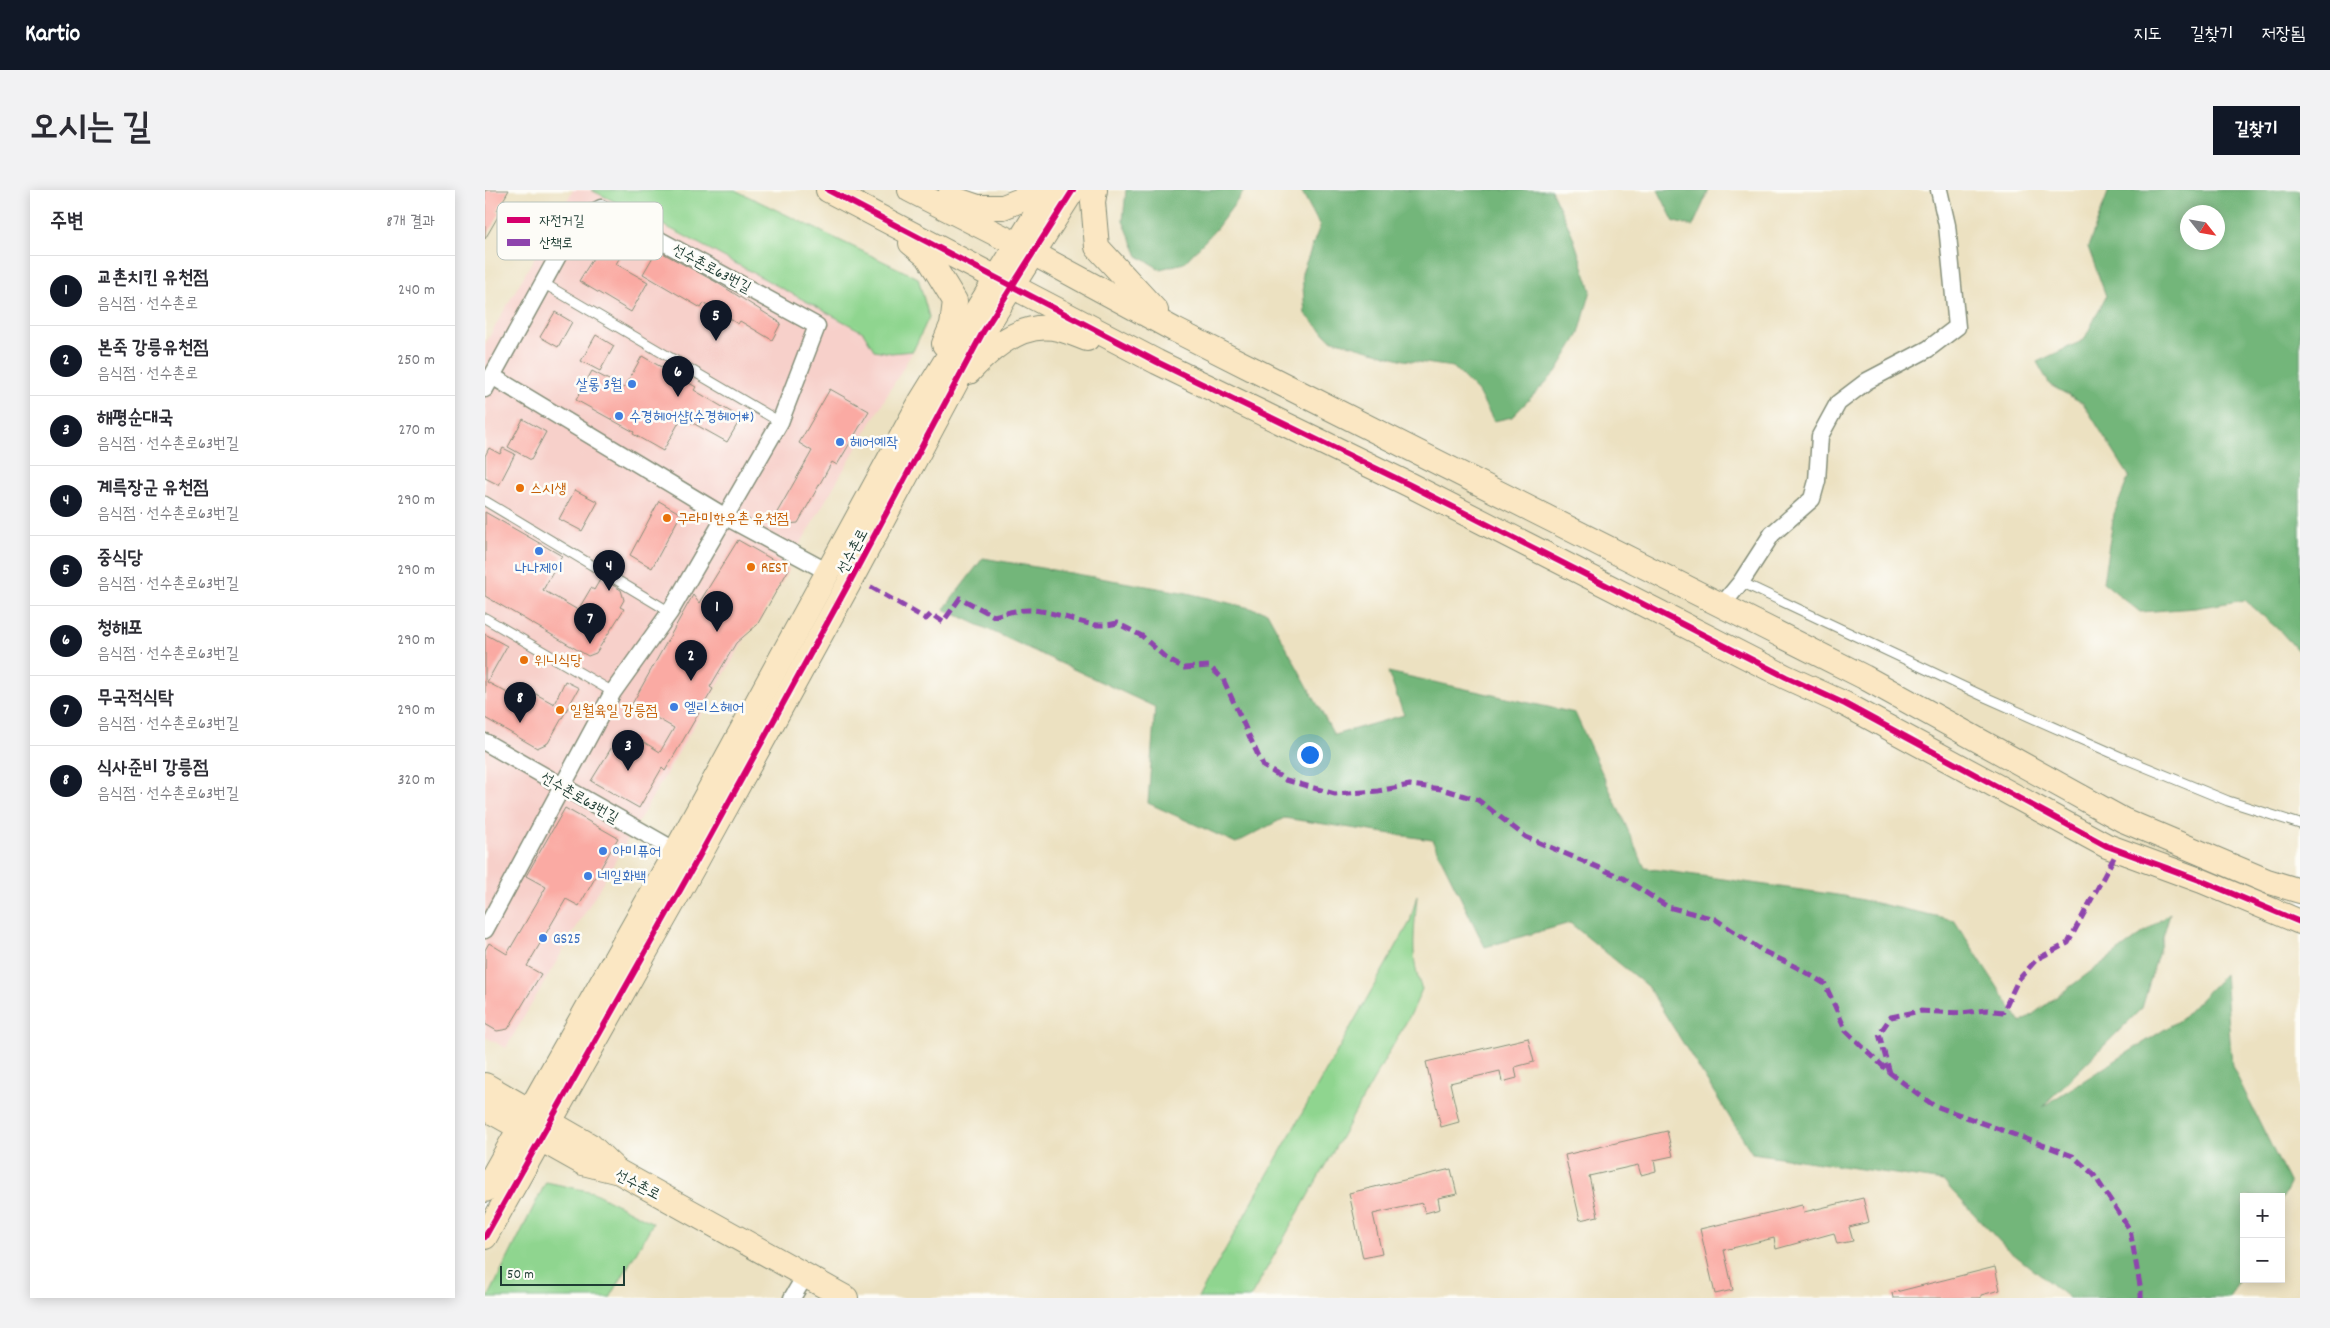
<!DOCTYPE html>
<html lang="ko">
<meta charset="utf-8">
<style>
body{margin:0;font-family:Dekko,"Poor Story",sans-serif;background:#f2f2f3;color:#2b2b33}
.controls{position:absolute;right:15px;bottom:15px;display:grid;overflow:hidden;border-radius:0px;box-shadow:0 2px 12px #0003}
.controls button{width:45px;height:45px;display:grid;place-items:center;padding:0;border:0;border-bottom:1px solid #e1e1e2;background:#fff;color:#2b2b33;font:25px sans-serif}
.compass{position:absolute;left:1695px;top:15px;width:45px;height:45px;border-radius:50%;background:#fff;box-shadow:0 2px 12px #0003;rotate:121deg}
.scale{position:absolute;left:15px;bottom:12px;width:125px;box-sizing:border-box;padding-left:5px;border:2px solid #1f3d34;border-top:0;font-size:14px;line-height:18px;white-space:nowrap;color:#1f3d34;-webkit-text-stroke:4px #fdfcf7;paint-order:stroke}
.you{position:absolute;left:824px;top:564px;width:18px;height:18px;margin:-12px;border:4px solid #fff;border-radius:50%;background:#1a73e8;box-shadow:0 0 0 8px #1a73e833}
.badge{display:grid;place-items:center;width:32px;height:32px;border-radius:50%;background:#111827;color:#fff;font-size:16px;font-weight:700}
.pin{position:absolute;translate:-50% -41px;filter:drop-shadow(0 1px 2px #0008)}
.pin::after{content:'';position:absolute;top:26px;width:18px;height:15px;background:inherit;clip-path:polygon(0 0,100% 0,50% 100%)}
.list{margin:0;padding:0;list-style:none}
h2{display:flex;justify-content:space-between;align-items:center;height:65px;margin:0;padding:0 20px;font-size:21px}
h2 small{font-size:16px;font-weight:400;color:#7c7c81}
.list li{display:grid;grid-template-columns:32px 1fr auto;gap:15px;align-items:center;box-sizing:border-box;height:70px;padding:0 20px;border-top:1px solid #e1e1e2}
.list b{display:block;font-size:19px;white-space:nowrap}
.list p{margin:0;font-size:16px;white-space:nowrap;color:#7c7c81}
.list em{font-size:16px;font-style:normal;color:#7c7c81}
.map{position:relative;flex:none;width:1815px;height:1108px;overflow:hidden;border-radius:0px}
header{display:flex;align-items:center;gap:30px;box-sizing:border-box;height:70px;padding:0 25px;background:#111827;color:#fff}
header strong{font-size:24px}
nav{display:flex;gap:28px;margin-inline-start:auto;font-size:18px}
.intro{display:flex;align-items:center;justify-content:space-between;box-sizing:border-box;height:120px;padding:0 30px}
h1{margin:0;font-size:35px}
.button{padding:12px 22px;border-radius:0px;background:#111827;color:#fff;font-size:18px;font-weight:700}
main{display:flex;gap:30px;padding:0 30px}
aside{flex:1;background:#fff;border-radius:0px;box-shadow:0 2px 12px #0003}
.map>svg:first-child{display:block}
.built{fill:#f7d0ca}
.green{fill:#8fd58f;stroke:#578962}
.forest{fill:#73b67a;stroke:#497a57;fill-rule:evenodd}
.building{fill:#faaaa3}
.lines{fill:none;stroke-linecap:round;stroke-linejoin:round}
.lane-casing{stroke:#868f7a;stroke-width:11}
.street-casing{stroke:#868f7a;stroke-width:19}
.secondary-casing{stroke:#868f7a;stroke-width:26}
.lane{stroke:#fff;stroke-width:9}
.street{stroke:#fff;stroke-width:16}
.secondary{stroke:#fbe7c3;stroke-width:24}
.quiet{stroke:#8e44ad;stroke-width:5;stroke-dasharray:10 5;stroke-linecap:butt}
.cycleway-casing{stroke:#fdfcf7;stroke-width:9}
.cycleway{stroke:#d6006c;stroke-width:6}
.shop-dot{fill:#3f7fe0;stroke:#fdfcf7;stroke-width:2}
.food-dot{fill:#e8710a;stroke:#fdfcf7;stroke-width:2}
.labels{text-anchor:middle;stroke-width:5;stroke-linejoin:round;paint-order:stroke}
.street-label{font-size:15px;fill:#1f3d34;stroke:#fdfcf7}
.shop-label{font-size:15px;fill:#366cbe;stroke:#fdfcf7;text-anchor:start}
.food-label{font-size:15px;fill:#c56008;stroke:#fdfcf7;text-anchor:start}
.key{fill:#fdfcf7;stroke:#bac3bc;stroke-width:1}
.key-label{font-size:14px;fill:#1f3d34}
</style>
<header>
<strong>Kartio</strong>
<nav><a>지도</a><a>길찾기</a><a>저장됨</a></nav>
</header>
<div class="intro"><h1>오시는 길</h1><a class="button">길찾기</a></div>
<main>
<aside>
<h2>주변<small>8개 결과</small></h2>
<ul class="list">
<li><span class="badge">1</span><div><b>교촌치킨 유천점</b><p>음식점 · 선수촌로</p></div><em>240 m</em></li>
<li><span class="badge">2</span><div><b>본죽 강릉유천점</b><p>음식점 · 선수촌로</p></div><em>250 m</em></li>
<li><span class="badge">3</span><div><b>해평순대국</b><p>음식점 · 선수촌로63번길</p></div><em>270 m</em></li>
<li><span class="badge">4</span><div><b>계륵장군 유천점</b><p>음식점 · 선수촌로63번길</p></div><em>290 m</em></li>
<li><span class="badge">5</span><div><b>중식당</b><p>음식점 · 선수촌로63번길</p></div><em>290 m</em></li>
<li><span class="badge">6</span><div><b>청해포</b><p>음식점 · 선수촌로63번길</p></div><em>290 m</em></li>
<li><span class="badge">7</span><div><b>무국적식탁</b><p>음식점 · 선수촌로63번길</p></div><em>290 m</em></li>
<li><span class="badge">8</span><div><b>식사준비 강릉점</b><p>음식점 · 선수촌로63번길</p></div><em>320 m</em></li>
</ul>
</aside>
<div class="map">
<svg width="1815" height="1108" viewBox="0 0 1815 1108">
<rect width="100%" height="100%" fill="#fdfcf7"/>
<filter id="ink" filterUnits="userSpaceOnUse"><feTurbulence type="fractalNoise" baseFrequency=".02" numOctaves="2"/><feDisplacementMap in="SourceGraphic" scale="10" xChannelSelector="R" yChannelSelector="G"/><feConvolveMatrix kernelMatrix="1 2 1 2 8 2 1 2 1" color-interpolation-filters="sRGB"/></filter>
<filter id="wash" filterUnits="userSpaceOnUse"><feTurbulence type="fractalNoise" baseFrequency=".0096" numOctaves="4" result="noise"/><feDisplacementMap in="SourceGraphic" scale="20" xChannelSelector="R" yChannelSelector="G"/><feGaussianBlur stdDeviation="1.12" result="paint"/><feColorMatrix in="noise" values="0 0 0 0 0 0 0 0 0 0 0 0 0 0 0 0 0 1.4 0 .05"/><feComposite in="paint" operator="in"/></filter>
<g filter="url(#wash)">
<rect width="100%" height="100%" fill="#ece1c1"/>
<polygon class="built" points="88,0 105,0 428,161 21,858 0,847 0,154"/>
<g class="green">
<polygon points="106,0 250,0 433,88 444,127 428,161 406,163 389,160 378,142 196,44"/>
<path d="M932,705c-2,31 -8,65 5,94l-9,21 -163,288h-52l212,-376z"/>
<polygon points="61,992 108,1002 168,1033 125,1108 3,1108"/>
</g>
<g class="forest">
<polygon points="641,0 760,0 731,39 699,73 675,79 653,66 638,31"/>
<polygon points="816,0 1066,0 1087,44 1106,100 1094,144 1071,182 1027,227 1009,231 993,202 968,177 919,170 845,149 820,124 817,83 835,36"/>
<polygon points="1173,0 1224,0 1208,36 1189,32"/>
<path d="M1624,0h191v463l-19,-21 -36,-32 -50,8 -55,4 -37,-30 11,-68 15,-38 -46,-73 -33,-18 -13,-23 47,-22 22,-44 -18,-49zM1702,22h30v30h-30z"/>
<polygon points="498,368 702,403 782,422 849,545 919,525 903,482 1090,523 1160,678 1359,706 1469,730 1536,833 1685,723 1657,818 1557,917 1696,829 1740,784 1747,876 1805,994 1796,1011 1796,1007 1759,1007 1759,1081 1744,1108 1584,1108 1521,1058 1458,991 1267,963 1163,797 1085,733 1000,757 947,650 799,628 751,653 663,613 670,517 459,419"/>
</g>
<g id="blocks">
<g class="building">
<polygon points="0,0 24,0 12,21 15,23 0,49"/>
<polygon points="128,36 147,46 131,74 163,92 146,122 94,91"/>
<polygon points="172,60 231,92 296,133 287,150 255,131 253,134 219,113 216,118 158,84"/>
<polygon points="70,122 87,132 73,157 55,147"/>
<polygon points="111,145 129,156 115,181 96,171"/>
<polygon points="157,166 211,197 209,200 256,228 242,252 197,227 178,261 148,244 149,242 91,210 107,181 139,198"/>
<polygon points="345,199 384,221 352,275 347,272 313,333 303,334 290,326 327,261 314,253"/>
<polygon points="38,229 61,242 46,270 23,257"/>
<polygon points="4,258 15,264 18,258 30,264 14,295 0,288 0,266"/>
<polygon points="90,300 113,312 97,341 74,329"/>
<polygon points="174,311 196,324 167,378 145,365"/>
<polygon points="0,322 77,366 58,400 93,420 106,398 109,400 116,388 136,400 139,410 135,417 139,419 111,463 103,466 0,406"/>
<polygon points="253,350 304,379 272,435 251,453 225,497 228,499 201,545 180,581 177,578 154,618 106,591 130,552 141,559 149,546 175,562 189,538 147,514 208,405 214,413"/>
<polygon points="0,444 22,456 2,492 43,514 49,503 69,514 80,491 94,498 63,553 52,558 0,528"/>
<polygon points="80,618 133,648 94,716 81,709 42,776 56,784 23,839 12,841 0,834 0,760 4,753 22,764 61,697 41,686"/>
<polygon points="1043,848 1049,872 1030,877 1032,888 1017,892 1015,881 965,893 974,932 956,937 941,872"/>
<polygon points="1182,941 1188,966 1169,970 1171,981 1156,985 1153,975 1104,986 1113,1026 1095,1030 1080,965"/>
<polygon points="966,979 972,1004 953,1008 955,1019 940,1023 937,1013 888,1024 897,1064 878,1068 864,1003"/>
<polygon points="1378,1008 1384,1032 1364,1037 1368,1051 1352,1054 1349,1043 1291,1059 1289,1048 1239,1060 1248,1100 1230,1104 1215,1039 1317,1015 1319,1022"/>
<polygon points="1510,1077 1515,1100 1496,1105 1496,1108 1408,1108 1407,1103"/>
</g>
</g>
</g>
<g filter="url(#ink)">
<use href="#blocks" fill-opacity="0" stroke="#868f7a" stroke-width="1"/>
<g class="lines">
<defs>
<g id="lane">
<polyline points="58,93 295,232"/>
<polyline points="0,311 185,422"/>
<polyline points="1256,392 1500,507 1636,567 1743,611 1815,634"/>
<polyline points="0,428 128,502"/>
</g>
<g id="street">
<polyline points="7,186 239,326 343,382"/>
<polyline points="0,199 92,31 116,18 332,136 295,232 185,422 128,502 0,740"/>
<polyline points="1237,415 1256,392 1287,344 1327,309 1332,291 1335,246 1353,213 1382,191 1443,159 1472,137 1462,35 1454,0"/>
<polyline points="0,552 191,661"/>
<polyline points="307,1108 320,1086"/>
</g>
<g id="secondary">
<polyline points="343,0 672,172 925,295 1301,487 1360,514 1622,656 1717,691 1815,732"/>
<polyline points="425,0 531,54 690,140 1379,487 1638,630 1782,691 1815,701"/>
<polyline points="610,0 608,12 612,57 671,121"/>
<polyline points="464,7 493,17 518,17 551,4 554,0"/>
<polyline points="426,53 443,67 470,111 467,135 459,154"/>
<path d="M484,182c21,-23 51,-49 84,-44 11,1 23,7 34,11"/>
<polyline points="0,895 106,956 132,981"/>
<polyline points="0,918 98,973 134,982 361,1108"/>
<polyline points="0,1000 191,661 436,211 566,0"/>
<polyline points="0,1047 211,672 363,395 498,142 588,0"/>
</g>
</defs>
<use href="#lane" class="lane-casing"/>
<use href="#street" class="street-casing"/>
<use href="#secondary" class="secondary-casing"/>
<use href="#lane" class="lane"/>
<use href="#street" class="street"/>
<use href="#secondary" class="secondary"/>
<g class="quiet">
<path d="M386,397l55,32 5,-5 12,8 17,-24 34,18c16,-4 29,-8 46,-5 26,3 50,20 77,12l25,13 25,23 17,9 25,-2 14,13 40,87 23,14 49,14 43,-3 32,-6 32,4 36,11 48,37 97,41 45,29 47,12 48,32 37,18 25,15 21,47 44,42 43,32 140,51 21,19 36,55 11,61v7"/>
<polyline points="1405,883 1394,844 1406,827 1435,821 1477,823 1501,820 1518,822 1533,790 1552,769 1583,753 1633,660"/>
</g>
<defs>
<g id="cycleway">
<polyline points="343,0 672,172 925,295 1301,487 1360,514 1622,656 1717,691 1815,732"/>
<polyline points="0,1047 211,672 363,395 498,142 588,0"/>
</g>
</defs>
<use href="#cycleway" class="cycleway-casing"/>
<use href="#cycleway" class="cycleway"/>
</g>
</g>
<g class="shop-dot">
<circle cx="147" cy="194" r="5"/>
<circle cx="134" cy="226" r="5"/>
<circle cx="355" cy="252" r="5"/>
<circle cx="54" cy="361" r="5"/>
<circle cx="189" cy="517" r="5"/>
<circle cx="118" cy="661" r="5"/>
<circle cx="103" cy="686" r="5"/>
<circle cx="58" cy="748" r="5"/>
</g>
<g class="food-dot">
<circle cx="35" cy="298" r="5"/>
<circle cx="182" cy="328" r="5"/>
<circle cx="266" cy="377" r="5"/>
<circle cx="39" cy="470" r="5"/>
<circle cx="75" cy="520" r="5"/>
</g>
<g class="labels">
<g class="street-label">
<text transform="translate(227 78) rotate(28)" y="5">선수촌로63번길</text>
<text transform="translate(367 361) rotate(-62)" y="5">선수촌로</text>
<text transform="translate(95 607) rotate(30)" y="5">선수촌로63번길</text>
<text transform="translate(153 994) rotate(27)" y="5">선수촌로</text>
</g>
<g class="shop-label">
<text x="137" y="199" text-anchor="end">살롱 3월</text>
<text x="144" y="231">수경헤어샵(수경헤어#)</text>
<text x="365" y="257">헤어예작</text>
<text x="54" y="383" text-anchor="middle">나나제이</text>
<text x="199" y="522">엘리스헤어</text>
<text x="128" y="666">아미퓨어</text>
<text x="113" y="691">네일화백</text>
<text x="68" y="753">GS25</text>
</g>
<g class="food-label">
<text x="45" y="303">스시생</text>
<text x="192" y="333">구라미한우촌 유천점</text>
<text x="276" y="382">REST</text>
<text x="49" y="475">위니식당</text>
<text x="85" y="525">일월육일 강릉점</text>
</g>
</g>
<rect x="12" y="12" width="166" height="58" rx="8" class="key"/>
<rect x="22" y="27" width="23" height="6" fill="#d6006c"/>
<rect x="22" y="49" width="23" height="7" fill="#8e44ad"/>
<g class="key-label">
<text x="54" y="35">자전거길</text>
<text x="54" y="57">산책로</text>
</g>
</svg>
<div class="controls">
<button>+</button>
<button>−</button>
</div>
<svg class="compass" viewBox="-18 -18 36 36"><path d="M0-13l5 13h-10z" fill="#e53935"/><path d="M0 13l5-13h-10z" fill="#7c7c81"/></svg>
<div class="scale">50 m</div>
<div class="you"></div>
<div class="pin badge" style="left:232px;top:442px">1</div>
<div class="pin badge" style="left:206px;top:491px">2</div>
<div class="pin badge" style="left:143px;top:581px">3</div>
<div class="pin badge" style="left:124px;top:401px">4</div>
<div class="pin badge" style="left:231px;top:151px">5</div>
<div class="pin badge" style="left:193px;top:207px">6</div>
<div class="pin badge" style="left:105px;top:454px">7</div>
<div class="pin badge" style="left:35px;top:533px">8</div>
</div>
</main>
